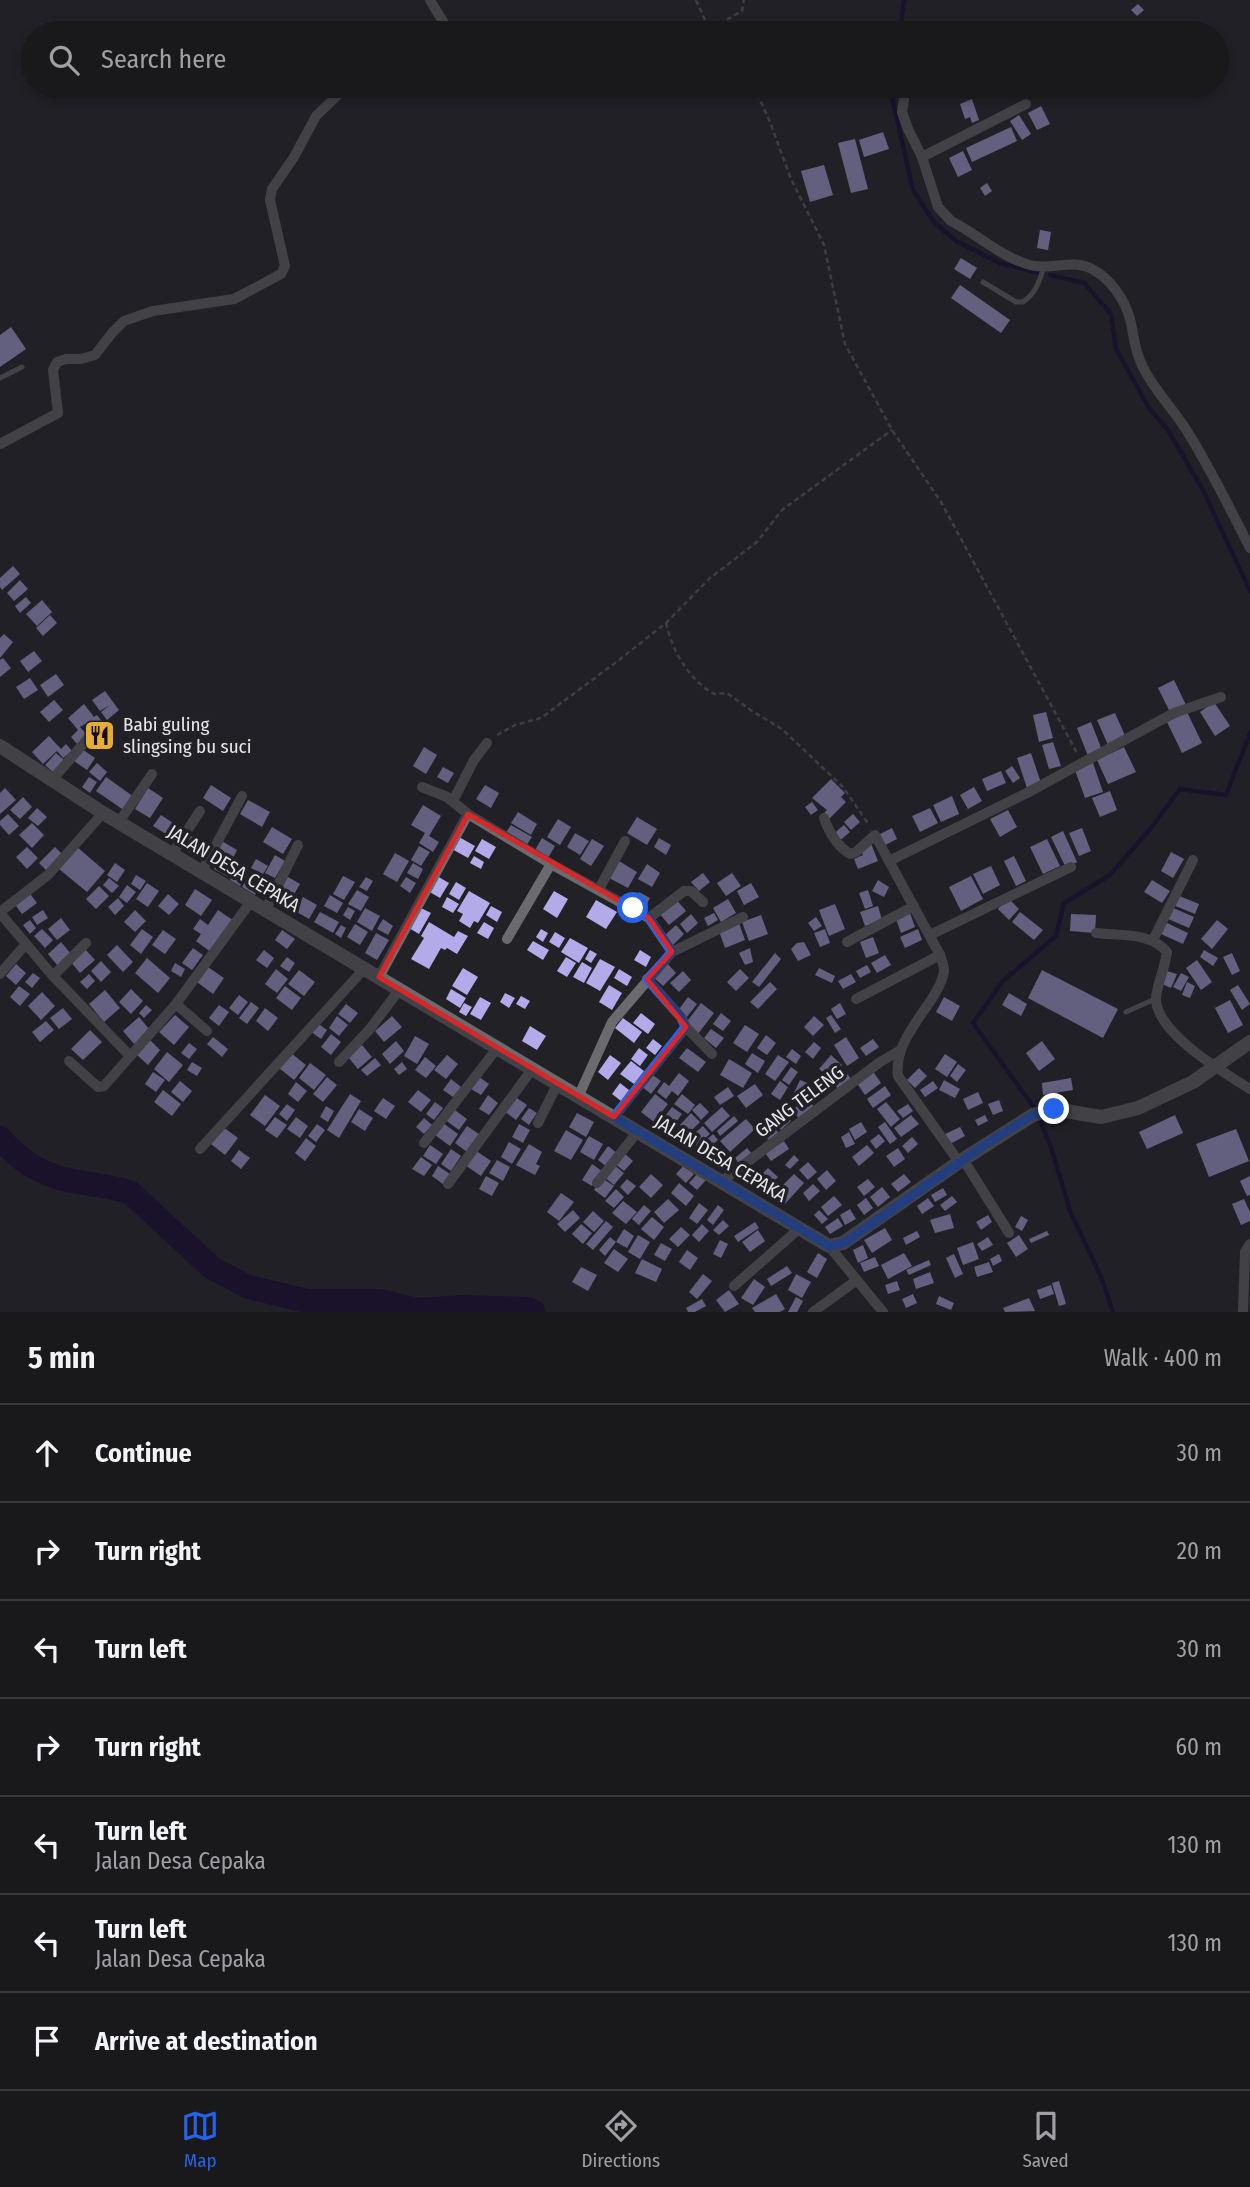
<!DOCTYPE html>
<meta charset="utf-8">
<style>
body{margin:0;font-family:"Fira Sans Condensed",sans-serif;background:#262629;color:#f1f3f6}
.stop{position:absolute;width:21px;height:21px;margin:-16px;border:5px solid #2563eb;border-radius:50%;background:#fff}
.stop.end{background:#2563eb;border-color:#fff;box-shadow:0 2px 7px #0008}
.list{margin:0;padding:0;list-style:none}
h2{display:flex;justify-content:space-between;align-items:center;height:91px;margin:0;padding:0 28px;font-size:30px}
h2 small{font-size:23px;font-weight:400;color:#9fa0a3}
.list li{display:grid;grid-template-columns:46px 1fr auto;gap:21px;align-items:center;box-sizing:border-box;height:98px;padding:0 28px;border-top:2px solid #37383b}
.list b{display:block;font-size:26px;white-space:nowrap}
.list p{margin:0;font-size:23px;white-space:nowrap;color:#9fa0a3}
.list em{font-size:23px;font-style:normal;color:#9fa0a3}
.icon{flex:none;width:38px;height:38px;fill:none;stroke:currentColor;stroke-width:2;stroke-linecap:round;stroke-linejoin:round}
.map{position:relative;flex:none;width:1250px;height:1312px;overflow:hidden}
.search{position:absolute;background:#19191c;box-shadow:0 4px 10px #0003;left:21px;right:21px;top:21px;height:77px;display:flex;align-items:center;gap:18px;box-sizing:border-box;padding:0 24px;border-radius:38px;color:#9fa0a3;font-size:26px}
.sheet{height:777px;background:#19191c}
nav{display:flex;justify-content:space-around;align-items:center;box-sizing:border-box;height:98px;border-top:2px solid #37383b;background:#19191c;font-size:19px;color:#9fa0a3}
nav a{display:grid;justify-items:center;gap:4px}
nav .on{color:#2563eb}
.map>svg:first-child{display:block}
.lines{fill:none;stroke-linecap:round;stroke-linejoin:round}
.stream{stroke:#120132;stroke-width:4.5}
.river{stroke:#120132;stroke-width:24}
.building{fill:#b3aaea}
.path{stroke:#606065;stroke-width:2.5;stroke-dasharray:5 3.5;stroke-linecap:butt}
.service{stroke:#6b6a6e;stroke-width:5}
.minor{stroke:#6b6a6e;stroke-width:10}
.tertiary{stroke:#6b6a6e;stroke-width:14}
.route{stroke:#2563eb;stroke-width:9}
.marked{fill:none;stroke:#d62828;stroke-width:5;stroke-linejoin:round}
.labels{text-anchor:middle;stroke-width:7;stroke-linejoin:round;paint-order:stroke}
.poi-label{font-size:19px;fill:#e7e6ea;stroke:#212126;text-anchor:start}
.street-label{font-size:19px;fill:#e7e6ea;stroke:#212126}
</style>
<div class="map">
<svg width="1250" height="1312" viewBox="0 0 1250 1312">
<rect width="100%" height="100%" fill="#212126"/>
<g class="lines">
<g class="stream">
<polyline points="900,33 904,0"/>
<polyline points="894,86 892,98 913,190 933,221 956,241 1000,263 1038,273"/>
<polyline points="1050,275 1084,283 1111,314 1116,349 1149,408 1168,430 1203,490 1250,591"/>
<polyline points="1113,1312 1101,1277 1070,1211 1051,1147 1035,1109 973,1023 1003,981 1056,936 1064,903 1110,875 1151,828 1180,789 1226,795 1250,733"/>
</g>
<path class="river" d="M0,1138c18,21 39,36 68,42 21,5 43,5 63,13l81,75 36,19 59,14h73l37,9 47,-3 65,2 5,3"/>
</g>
<g class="building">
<polygon points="1138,4 1144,10 1137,16 1131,10"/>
<polygon points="1006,21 1009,33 981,33 979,28"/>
<polygon points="955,27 956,33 940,33 940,30"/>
<polygon points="972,99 979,120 972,123 970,117 965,119 960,104"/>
<polygon points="1041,106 1050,124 1037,130 1028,113"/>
<polygon points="1019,115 1031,134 1022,140 1010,121"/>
<polygon points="1011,127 1017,141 972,162 966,148"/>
<polygon points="883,132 889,149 864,157 859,140"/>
<polygon points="855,139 868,189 851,193 838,143"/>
<polygon points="963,151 972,170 958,177 949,158"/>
<polygon points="824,165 833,195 810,202 801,171"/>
<polygon points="987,183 992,191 985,196 980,188"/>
<polygon points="1040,230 1051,232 1048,250 1037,248"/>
<polygon points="961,258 977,268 970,279 954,269"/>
<polygon points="960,285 1010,320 1001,333 951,298"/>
<polygon points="11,327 26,349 0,367 0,335"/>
<polygon points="13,566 20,574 2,590 0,587 0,578"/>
<polygon points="20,580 28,589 14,601 7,593"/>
<polygon points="26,597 31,603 20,613 15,606"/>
<polygon points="42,600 52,612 37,626 26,614"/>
<polygon points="50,615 57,623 43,636 36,628"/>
<polygon points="4,634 13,642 0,658 0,638"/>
<polygon points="34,651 42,661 28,672 20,661"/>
<polygon points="3,658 11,668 0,677 0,660"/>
<polygon points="56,674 64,685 48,697 40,685"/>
<polygon points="30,678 38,690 24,699 16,687"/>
<polygon points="1174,680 1186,705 1170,712 1158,688"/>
<polygon points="105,691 119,710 107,720 101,712 110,705 100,711 92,700"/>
<polygon points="54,700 63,710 49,722 40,712"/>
<polygon points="1214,702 1230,726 1215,736 1200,712"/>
<polygon points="84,704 94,717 97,715 103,723 91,732 85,724 80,727 88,736 78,745 71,737 78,730 68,718"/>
<polygon points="1046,712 1053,738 1039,742 1033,715"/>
<polygon points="1187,712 1202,743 1182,753 1167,722"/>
<polygon points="1115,713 1126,738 1108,745 1097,720"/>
<polygon points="1091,722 1102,750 1088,756 1077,728"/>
<polygon points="49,736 61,749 66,744 72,751 63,758 57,751 43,764 32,752"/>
<polygon points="1053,742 1061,766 1049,769 1042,745"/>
<polygon points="424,747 437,755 426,774 413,766"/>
<polygon points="1124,747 1136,772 1108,784 1097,760"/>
<polygon points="82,749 95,758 87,770 74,761"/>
<polygon points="56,753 64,760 53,772 45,765"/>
<polygon points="1031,753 1041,783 1027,788 1017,758"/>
<polygon points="97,763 107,772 100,781 89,772"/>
<polygon points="1093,763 1103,792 1085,798 1075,770"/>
<polygon points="1012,766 1020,778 1013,783 1005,771"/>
<polygon points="443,767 454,773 448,783 437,777"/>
<polygon points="1001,771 1006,783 987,791 982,779"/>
<polygon points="89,777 97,782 90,793 82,787"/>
<polygon points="106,777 134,797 125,811 96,791"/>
<polygon points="831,779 845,793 841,797 846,802 827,821 822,815 827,810 812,798"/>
<polygon points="211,785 231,798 223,811 203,798"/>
<polygon points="485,785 499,793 491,808 476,799"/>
<polygon points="974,787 982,801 968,809 960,795"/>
<polygon points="5,788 16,800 0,814 0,793"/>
<polygon points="148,788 163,798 150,818 135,809"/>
<polygon points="1110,791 1117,810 1100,817 1092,798"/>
<polygon points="952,796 959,814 941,822 933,805"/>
<polygon points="23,797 32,807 20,819 10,810"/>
<polygon points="248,800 270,812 262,827 240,814"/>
<polygon points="812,802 818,810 811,815 805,807"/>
<polygon points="423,805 441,816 429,836 439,842 433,852 419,843 425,833 411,825"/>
<polygon points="37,808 47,817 38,826 28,818"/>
<polygon points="930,808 938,823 920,832 912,816"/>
<polygon points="1008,810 1017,827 1000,837 990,819"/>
<polygon points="518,812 537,824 531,835 511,823"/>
<polygon points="8,814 19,826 9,835 0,825 0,821"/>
<polygon points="853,814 860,822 851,830 844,822"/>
<polygon points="161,815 173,823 166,834 153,826"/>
<polygon points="637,817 657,829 647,845 627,833"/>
<polygon points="558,819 571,827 560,845 547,837"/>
<polygon points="32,823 44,835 32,848 19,835"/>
<polygon points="511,825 532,837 526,846 505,834"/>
<polygon points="844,825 850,832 838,842 832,835"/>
<polygon points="272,827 292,839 283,854 263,842"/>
<polygon points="892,828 897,839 883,846 878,835"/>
<polygon points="1082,828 1091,851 1079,856 1069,833"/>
<polygon points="1063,831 1077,862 1066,868 1051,837"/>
<polygon points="575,833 589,841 580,855 567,847"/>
<polygon points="188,834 205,845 197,857 180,847"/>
<polygon points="459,837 475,846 468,858 452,849"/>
<polygon points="542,838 555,846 548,858 535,850"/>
<polygon points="659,838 671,845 666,855 654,847"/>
<polygon points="482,839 496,847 489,859 475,851"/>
<polygon points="592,839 604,846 591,866 580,859"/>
<polygon points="1047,839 1060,866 1043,874 1030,847"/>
<polygon points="220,840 237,850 232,860 215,850"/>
<polygon points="870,841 878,861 858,869 854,859 863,855 861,850"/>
<polygon points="419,846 430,852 421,866 411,860"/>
<polygon points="27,847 38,858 27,869 16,857"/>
<polygon points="55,847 63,855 47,871 39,863"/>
<polygon points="77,847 105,871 87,892 59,869"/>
<polygon points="1171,852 1184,859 1173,878 1161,871"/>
<polygon points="395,853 409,861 397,882 383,874"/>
<polygon points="275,855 285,861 275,878 265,873"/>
<polygon points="474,856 484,862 481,869 470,863"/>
<polygon points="1014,856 1026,881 1016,886 1004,861"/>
<polygon points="256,859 268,866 263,874 251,868"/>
<polygon points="219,860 234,868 228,877 214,869"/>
<polygon points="619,861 637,872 628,888 609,878"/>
<polygon points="115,863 125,870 117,882 107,875"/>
<polygon points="413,863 423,869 418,879 407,873"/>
<polygon points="647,864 660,873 652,887 638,879"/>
<polygon points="991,866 1000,885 983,894 973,874"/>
<polygon points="235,870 246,877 240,886 230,880"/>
<polygon points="703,873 710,882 699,891 691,882"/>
<polygon points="732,873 741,886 726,896 717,883"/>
<polygon points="136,875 146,881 140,890 131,884"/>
<polygon points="343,876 355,882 344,900 333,894"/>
<polygon points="437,876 449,883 440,898 428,891"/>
<polygon points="971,876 983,899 961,911 949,887"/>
<polygon points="288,877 300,884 293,896 281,889"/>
<polygon points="366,877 373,881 367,891 359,887"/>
<polygon points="406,877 416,883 410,893 400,886"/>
<polygon points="109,878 119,886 112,893 103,885"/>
<polygon points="247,879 259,887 255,895 242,887"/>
<polygon points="878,880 889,887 884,897 872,891"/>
<polygon points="1152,880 1170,891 1162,903 1144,892"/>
<polygon points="456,882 466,888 459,900 449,894"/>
<polygon points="147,883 159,891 148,907 136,899"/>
<polygon points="751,883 759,897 744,905 737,891"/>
<polygon points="127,885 136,892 127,903 119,897"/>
<polygon points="99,886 109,896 96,909 86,899"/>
<polygon points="195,889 212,900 201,916 185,905"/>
<polygon points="357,890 369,897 361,911 348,904"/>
<polygon points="868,890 873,906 865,909 859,893"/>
<polygon points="28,891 37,903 22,914 13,902"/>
<polygon points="469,891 490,903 478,923 474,921 470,928 459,921 463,914 457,911"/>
<polygon points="554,891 568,899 557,918 543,909"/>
<polygon points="639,892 650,898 643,911 632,905"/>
<polygon points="168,894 179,904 169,915 158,906"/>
<polygon points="330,895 343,903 337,913 324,906"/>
<polygon points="1177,895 1199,904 1195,914 1173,905"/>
<polygon points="303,897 317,905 309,919 295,911"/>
<polygon points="447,897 459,904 453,913 442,907"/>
<polygon points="118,898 124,906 115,915 108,907"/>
<polygon points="675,898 686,911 669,925 659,913"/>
<polygon points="1008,898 1019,909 1009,920 998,909"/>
<polygon points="728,899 736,913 721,922 713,908"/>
<polygon points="596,900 617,912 606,929 586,917"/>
<polygon points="835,904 845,929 829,936 819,910"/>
<polygon points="491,906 502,912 497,922 486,915"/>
<polygon points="878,906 882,920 865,926 860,912"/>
<polygon points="348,907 355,911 350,920 343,915"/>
<polygon points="1171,907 1194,917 1189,928 1166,918"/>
<polygon points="365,908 380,916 372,931 357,922"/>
<polygon points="421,908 431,913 419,934 409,928"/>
<polygon points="43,910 48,918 37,925 32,917"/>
<polygon points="135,910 146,921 135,932 124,922"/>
<polygon points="218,910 234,921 212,953 196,941 201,934 193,929 200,919 208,925"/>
<polygon points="320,912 339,922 333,933 314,922"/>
<polygon points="1020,912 1043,930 1034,940 1012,922"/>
<polygon points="714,913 718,920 708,926 704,918"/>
<polygon points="910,913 915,927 901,933 896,919"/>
<polygon points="691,914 698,923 687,933 680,924"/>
<polygon points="1071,914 1096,915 1095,933 1070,931"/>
<polygon points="761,915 768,934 749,941 742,922"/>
<polygon points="816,917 822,926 814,931 808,923"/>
<polygon points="61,918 70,930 57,940 48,929"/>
<polygon points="383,919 393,926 388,935 377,929"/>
<polygon points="30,920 36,928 30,934 23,925"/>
<polygon points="1217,920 1228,929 1212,949 1201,939"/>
<polygon points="429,922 454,937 458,931 468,936 457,954 447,948 445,950 441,948 429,969 411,959 424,938 421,936"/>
<polygon points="484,922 494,928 488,939 477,933"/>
<polygon points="739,923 745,940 725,948 719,931"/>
<polygon points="1167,923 1188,933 1183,944 1161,934"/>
<polygon points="355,924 368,932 360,945 347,937"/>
<polygon points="341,925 346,928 341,938 335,934"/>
<polygon points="676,925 684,934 672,946 664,936"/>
<polygon points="42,929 53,940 45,948 34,936"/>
<polygon points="142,929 153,937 141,954 130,945"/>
<polygon points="541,929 548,933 543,942 536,937"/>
<polygon points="825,929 830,943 820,947 814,933"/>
<polygon points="918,929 922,940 905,948 900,937"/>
<polygon points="163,930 176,939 165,954 152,945"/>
<polygon points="282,930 295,939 287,949 275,940"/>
<polygon points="555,932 565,938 559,948 549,942"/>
<polygon points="376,933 389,940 377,960 365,953"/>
<polygon points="873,937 879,953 866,958 860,942"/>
<polygon points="570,938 588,948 579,963 561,952"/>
<polygon points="533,941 549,950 543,960 527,950"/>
<polygon points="61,942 71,954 58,966 48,954"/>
<polygon points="804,942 811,955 798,961 791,949 797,943"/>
<polygon points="117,945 133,962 123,972 107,955"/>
<polygon points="84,948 95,960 80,973 70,961"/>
<polygon points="193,948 203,955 192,970 182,963"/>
<polygon points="750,948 753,962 745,965 739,953"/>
<polygon points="264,950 274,958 267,968 256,960"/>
<polygon points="590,950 597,954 591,963 585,959"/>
<polygon points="640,950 651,957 646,967 634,960"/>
<polygon points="1204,950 1218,958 1213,966 1200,957"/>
<polygon points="775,953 781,959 759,987 752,982"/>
<polygon points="1232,953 1240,971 1232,975 1223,957"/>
<polygon points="885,955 891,965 877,973 871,963"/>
<polygon points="287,957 295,963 289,972 280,966"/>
<polygon points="566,957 576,963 567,977 557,971"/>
<polygon points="147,958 170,978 158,993 135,973"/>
<polygon points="600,959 615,967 600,991 586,983"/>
<polygon points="1197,960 1212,982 1201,990 1186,968"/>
<polygon points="101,961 111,972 101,982 91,971"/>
<polygon points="582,962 592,968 584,983 573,977"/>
<polygon points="666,962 676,973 663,986 652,976"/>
<polygon points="175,963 185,969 181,977 171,971"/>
<polygon points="16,964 26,973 16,985 6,976"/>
<polygon points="867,965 871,972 860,978 856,971"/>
<polygon points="208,967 224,978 213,994 197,982"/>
<polygon points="463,968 478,977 467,995 452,986"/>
<polygon points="819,968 835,976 832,983 815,975"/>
<polygon points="276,969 288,979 277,993 265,984"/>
<polygon points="619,969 632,977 627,986 614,978"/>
<polygon points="740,969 749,978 736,991 727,982"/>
<polygon points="299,970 315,982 304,996 288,984"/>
<polygon points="1042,970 1118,1009 1103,1038 1028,998"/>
<polygon points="683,971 691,980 679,992 670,983"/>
<polygon points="1167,971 1177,974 1171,988 1162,984"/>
<polygon points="33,973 40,978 32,988 25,982"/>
<polygon points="1181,973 1189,977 1181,991 1173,987"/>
<polygon points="89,974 95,981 87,989 80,982"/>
<polygon points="851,974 856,982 843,989 838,981"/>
<polygon points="770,982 777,989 758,1009 750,1002"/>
<polygon points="1187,982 1195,986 1190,998 1182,995"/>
<polygon points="609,985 622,993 612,1010 599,1002"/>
<polygon points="1238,985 1250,1004 1242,1010 1230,990"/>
<polygon points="19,986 30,994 20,1006 10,997"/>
<polygon points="285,986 301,998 292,1010 276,998"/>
<polygon points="131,989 143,1001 131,1014 119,1002"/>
<polygon points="451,989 466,998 460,1008 446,999"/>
<polygon points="105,990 120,1008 104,1022 89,1004"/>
<polygon points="42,992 55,1006 41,1020 28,1006"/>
<polygon points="505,993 515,998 509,1008 500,1002"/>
<polygon points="1009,993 1027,1004 1021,1016 1002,1005"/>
<polygon points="239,995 248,1002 238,1015 229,1008"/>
<polygon points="521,996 530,1001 525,1009 516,1004"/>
<polygon points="480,997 491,1003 481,1020 470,1014"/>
<polygon points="688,997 697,1004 686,1018 677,1012"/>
<polygon points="944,997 960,1006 952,1021 936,1012"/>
<polygon points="1230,1000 1243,1025 1228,1033 1215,1008"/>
<polygon points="251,1002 259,1008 247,1024 239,1018"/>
<polygon points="464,1003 472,1007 466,1016 459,1012"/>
<polygon points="701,1003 714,1013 698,1034 685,1024"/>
<polygon points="840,1003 846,1014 837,1019 831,1009"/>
<polygon points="346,1004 358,1013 350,1023 338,1014"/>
<polygon points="146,1005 152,1010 144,1018 139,1013"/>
<polygon points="219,1005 229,1012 219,1026 209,1018"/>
<polygon points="63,1008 72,1019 59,1029 50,1018"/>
<polygon points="265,1008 278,1018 268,1031 256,1021"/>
<polygon points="641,1013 655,1024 648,1034 633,1023"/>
<polygon points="721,1013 731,1021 723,1031 713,1024"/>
<polygon points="175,1015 189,1027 174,1045 159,1032"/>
<polygon points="831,1015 841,1029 835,1033 826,1018"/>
<polygon points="337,1016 348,1025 339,1036 329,1028"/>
<polygon points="392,1016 402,1027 384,1042 375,1031"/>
<polygon points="814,1016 824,1025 813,1036 804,1027"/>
<polygon points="139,1017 150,1030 134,1044 123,1031"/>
<polygon points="623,1018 642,1032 634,1043 615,1028"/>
<polygon points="46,1021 54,1030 40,1042 32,1032"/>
<polygon points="316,1022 327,1030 321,1039 310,1031"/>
<polygon points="745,1025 759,1034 747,1052 733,1043"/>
<polygon points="530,1026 546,1036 537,1050 522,1041"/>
<polygon points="711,1029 724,1038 716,1048 704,1038"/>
<polygon points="90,1030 102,1042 83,1060 71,1049"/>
<polygon points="331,1034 341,1042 331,1055 321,1047"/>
<polygon points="766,1035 776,1043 767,1055 757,1048"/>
<polygon points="415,1036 429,1044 417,1064 404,1056"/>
<polygon points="213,1037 228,1049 222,1057 207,1044"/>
<polygon points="846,1037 859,1058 847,1066 834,1045"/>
<polygon points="653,1039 662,1046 655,1055 646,1048"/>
<polygon points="873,1039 879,1047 866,1056 860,1048"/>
<polygon points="150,1040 160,1050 148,1065 137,1055"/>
<polygon points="396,1041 404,1051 390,1064 382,1054"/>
<polygon points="1042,1041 1055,1059 1039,1071 1026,1053"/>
<polygon points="814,1042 821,1048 813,1059 805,1052"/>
<polygon points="189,1043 197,1049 189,1059 181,1053"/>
<polygon points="362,1045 372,1057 358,1069 348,1057"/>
<polygon points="639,1048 648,1055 640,1066 631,1059"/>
<polygon points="687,1048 706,1062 698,1072 679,1058"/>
<polygon points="792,1049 801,1056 796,1064 786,1057"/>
<polygon points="167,1052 183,1065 169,1082 154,1069"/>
<polygon points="291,1053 306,1065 294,1080 279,1068"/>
<polygon points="752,1053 765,1061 758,1073 745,1064"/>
<polygon points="945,1054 957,1062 947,1077 935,1069"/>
<polygon points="447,1055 458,1064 446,1079 434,1070"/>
<polygon points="610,1055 621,1063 608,1080 598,1072"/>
<polygon points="778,1055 789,1062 775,1081 765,1074"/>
<polygon points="831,1055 842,1065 830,1078 819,1069"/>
<polygon points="425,1057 436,1066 426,1078 415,1070"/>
<polygon points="375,1058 381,1065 367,1076 361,1070"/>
<polygon points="729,1059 752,1073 743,1088 720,1075"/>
<polygon points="631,1061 644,1071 634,1084 620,1074"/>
<polygon points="192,1062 202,1068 197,1076 187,1070"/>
<polygon points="402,1062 407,1069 399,1075 394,1069"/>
<polygon points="310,1063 326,1075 314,1090 299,1078"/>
<polygon points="958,1064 966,1070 957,1082 950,1076"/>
<polygon points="791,1067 798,1072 789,1085 782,1080"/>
<polygon points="919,1068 927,1076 915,1088 907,1080"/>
<polygon points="844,1070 852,1080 839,1090 831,1080"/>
<polygon points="872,1070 881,1083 865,1095 856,1082"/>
<polygon points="153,1072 165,1080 156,1092 145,1084"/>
<polygon points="650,1073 661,1081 651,1094 641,1086"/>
<polygon points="679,1073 689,1081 678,1096 672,1091 666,1099 657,1092 664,1082 669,1086"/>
<polygon points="327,1077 337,1085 323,1102 313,1094"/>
<polygon points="479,1077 489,1084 481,1095 471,1089"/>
<polygon points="1071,1078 1073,1090 1043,1095 1042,1083"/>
<polygon points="451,1079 461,1087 453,1097 443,1090"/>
<polygon points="800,1080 810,1084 802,1099 793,1095"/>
<polygon points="944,1080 960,1089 955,1098 939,1090"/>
<polygon points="180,1081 192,1091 183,1102 171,1092"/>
<polygon points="780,1081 788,1087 780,1100 771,1094"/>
<polygon points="933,1081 938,1088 925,1097 920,1090"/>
<polygon points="296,1082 307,1091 298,1102 288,1094"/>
<polygon points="620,1083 629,1090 621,1101 612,1094"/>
<polygon points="755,1084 763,1095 746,1108 737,1096"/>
<polygon points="885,1086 891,1095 873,1108 867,1099"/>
<polygon points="728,1087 734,1096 720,1105 714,1097"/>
<polygon points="163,1090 181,1104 172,1116 154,1102"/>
<polygon points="418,1090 431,1100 421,1112 408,1102"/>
<polygon points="978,1092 983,1103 968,1110 963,1099"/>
<polygon points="350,1094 361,1101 339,1138 327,1130"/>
<polygon points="655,1094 668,1104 654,1122 641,1112"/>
<polygon points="682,1094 695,1105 688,1114 674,1104"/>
<polygon points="265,1095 280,1106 265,1126 250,1115"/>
<polygon points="488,1095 498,1103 489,1115 479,1109"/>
<polygon points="514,1096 527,1105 516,1120 504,1111"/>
<polygon points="383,1098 395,1106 386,1119 374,1111"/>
<polygon points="809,1099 815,1109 799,1119 793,1109"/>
<polygon points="999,1100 1003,1111 993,1115 988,1104"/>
<polygon points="435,1102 443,1108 434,1120 426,1114"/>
<polygon points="886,1102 900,1119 891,1127 877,1109"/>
<polygon points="700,1103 709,1112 701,1120 692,1110"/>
<polygon points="287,1104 295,1110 287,1121 279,1114"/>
<polygon points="908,1104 913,1111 903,1118 897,1111"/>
<polygon points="326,1106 334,1111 328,1122 320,1117"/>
<polygon points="672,1107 682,1114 676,1122 666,1115"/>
<polygon points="722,1107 730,1116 712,1132 704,1123"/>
<polygon points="452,1108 467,1119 459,1130 444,1119"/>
<polygon points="529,1108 537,1113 529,1125 521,1119"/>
<polygon points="779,1108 791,1121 781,1130 769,1117"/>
<polygon points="359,1109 373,1118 365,1131 351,1122"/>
<polygon points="577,1113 594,1122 586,1137 569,1127"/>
<polygon points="691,1113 700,1122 689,1133 680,1125"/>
<polygon points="911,1115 919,1124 901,1137 894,1128"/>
<polygon points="985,1115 988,1121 978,1126 975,1120"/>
<polygon points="1175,1115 1183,1133 1147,1149 1139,1132"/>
<polygon points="734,1116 738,1121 720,1136 717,1131"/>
<polygon points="275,1117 287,1125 277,1138 265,1130"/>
<polygon points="296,1117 308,1126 300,1138 287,1129"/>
<polygon points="424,1118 432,1125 424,1134 416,1127"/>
<polygon points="746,1119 755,1129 730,1152 720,1141"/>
<polygon points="861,1122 867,1132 855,1140 849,1129"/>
<polygon points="885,1122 897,1139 890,1144 878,1127"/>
<polygon points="443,1123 458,1134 450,1146 435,1135"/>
<polygon points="317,1124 325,1130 316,1142 308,1136"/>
<polygon points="519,1124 530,1130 523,1143 512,1137"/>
<polygon points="467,1126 479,1134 467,1152 455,1143"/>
<polygon points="703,1126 710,1134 696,1146 689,1138"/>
<polygon points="223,1127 238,1138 225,1155 211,1144"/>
<polygon points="774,1127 780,1135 770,1142 764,1134"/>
<polygon points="960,1127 965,1136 950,1144 945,1134"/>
<polygon points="1236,1129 1249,1161 1209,1177 1196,1144"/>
<polygon points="566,1130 583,1140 571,1160 554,1151"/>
<polygon points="849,1132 855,1144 846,1148 841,1137"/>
<polygon points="713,1134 718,1140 705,1152 700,1146"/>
<polygon points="879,1134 885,1141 876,1149 870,1141"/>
<polygon points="589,1136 603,1144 594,1160 580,1152"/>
<polygon points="912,1137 918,1144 908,1153 902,1146"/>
<polygon points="306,1138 316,1146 305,1161 295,1153"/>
<polygon points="784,1141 789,1149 771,1161 765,1153"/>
<polygon points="509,1142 521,1149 512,1164 501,1157"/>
<polygon points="529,1144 542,1152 536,1164 540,1166 535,1175 516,1165"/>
<polygon points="430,1145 443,1154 436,1164 423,1156"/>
<polygon points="867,1145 874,1153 859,1166 852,1157"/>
<polygon points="608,1146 618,1154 608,1168 598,1160"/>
<polygon points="747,1148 753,1155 741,1166 735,1158"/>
<polygon points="898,1148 905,1159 894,1167 886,1156"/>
<polygon points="451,1149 461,1156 451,1171 441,1164"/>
<polygon points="239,1150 250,1158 241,1169 231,1161"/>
<polygon points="475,1150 491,1161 481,1176 465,1165"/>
<polygon points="623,1152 633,1161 624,1171 614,1163"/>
<polygon points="794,1155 799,1160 790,1169 785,1165"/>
<polygon points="421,1157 432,1165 424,1176 412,1169"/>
<polygon points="497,1160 510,1167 503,1181 489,1173"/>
<polygon points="808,1162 817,1172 808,1180 799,1170"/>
<polygon points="592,1164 602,1171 592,1186 582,1180"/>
<polygon points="614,1165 624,1173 614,1185 604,1177"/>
<polygon points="684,1165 694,1174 686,1183 676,1174"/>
<polygon points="438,1166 450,1174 443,1184 432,1176"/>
<polygon points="768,1168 778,1177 768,1188 758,1178"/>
<polygon points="827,1170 836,1181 826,1190 817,1179"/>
<polygon points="698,1173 706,1180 697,1190 689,1183"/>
<polygon points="651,1174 663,1185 651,1198 639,1187"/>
<polygon points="794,1174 804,1183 784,1205 773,1195"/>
<polygon points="904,1174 911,1182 898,1192 891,1184"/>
<polygon points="486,1176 499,1183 492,1196 479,1189"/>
<polygon points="1250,1176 1250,1195 1247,1196 1240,1181"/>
<polygon points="602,1178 614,1186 605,1198 594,1190"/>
<polygon points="627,1179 636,1186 628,1195 620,1187"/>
<polygon points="868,1179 875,1187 864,1196 857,1187"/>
<polygon points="679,1183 694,1196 686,1206 671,1193"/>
<polygon points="813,1184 820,1191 809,1201 803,1193"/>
<polygon points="882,1187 890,1197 878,1207 870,1197"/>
<polygon points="943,1188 947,1195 935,1202 931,1195"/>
<polygon points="616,1189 624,1197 614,1208 605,1201"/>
<polygon points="561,1193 574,1202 559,1221 547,1212"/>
<polygon points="834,1196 842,1205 828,1216 821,1207"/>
<polygon points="952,1196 957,1202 945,1211 940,1205"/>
<polygon points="866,1198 873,1208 864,1215 857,1205"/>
<polygon points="928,1198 934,1206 922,1214 917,1206"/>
<polygon points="668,1199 679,1210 664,1223 654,1212"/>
<polygon points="1244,1199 1250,1212 1250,1221 1241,1225 1232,1204"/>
<polygon points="623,1201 637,1212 626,1224 612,1213"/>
<polygon points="699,1203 708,1210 697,1224 689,1218"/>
<polygon points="644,1205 651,1211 639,1225 632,1219"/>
<polygon points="718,1205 724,1210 713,1225 707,1220"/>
<polygon points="850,1209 856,1219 845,1225 840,1215"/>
<polygon points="573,1210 580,1218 565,1232 557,1224"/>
<polygon points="819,1210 828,1219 822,1224 814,1215"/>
<polygon points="593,1211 604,1221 594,1232 583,1222"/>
<polygon points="950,1214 954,1228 935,1233 930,1220"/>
<polygon points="988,1215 992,1222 981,1230 976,1222"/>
<polygon points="1021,1216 1028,1220 1022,1231 1015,1227"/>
<polygon points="652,1217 664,1227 654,1240 641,1229"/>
<polygon points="838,1218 843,1226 830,1234 825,1227"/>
<polygon points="723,1220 729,1226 719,1235 713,1230"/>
<polygon points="606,1221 613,1227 593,1250 586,1244"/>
<polygon points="755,1222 759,1228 738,1242 734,1236"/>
<polygon points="581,1224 592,1233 583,1244 572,1234"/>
<polygon points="702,1224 709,1231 699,1242 692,1235"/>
<polygon points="681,1227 690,1235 678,1247 669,1239"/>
<polygon points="885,1228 892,1240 872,1253 864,1240"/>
<polygon points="624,1229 634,1236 627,1248 616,1242"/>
<polygon points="758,1230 765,1241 750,1252 742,1242"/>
<polygon points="917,1231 920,1237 906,1245 903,1238"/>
<polygon points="1047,1231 1049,1235 1031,1243 1029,1239"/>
<polygon points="638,1235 650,1242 640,1259 628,1252"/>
<polygon points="1019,1235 1028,1249 1016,1257 1007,1243"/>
<polygon points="610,1237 616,1242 605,1256 599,1250"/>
<polygon points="988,1237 993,1245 982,1251 977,1244"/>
<polygon points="720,1240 728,1244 721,1258 713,1254"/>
<polygon points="973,1242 979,1259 963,1265 957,1248"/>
<polygon points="661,1243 672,1249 665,1261 654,1255"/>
<polygon points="863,1245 868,1258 858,1263 853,1250"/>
<polygon points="614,1249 628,1259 618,1272 604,1263"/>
<polygon points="687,1250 698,1258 690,1270 679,1262"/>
<polygon points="818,1253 827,1259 817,1278 807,1272"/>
<polygon points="904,1253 912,1266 888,1279 881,1265"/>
<polygon points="954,1254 963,1274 955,1278 946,1258"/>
<polygon points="999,1254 1002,1261 993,1266 990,1259"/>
<polygon points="875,1257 879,1266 864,1272 860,1263"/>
<polygon points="642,1259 662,1269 656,1282 635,1273"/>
<polygon points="929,1260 931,1265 909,1275 906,1270"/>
<polygon points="989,1262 993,1272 977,1277 974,1267"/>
<polygon points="787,1266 792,1273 771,1286 767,1279"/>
<polygon points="581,1267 597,1275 588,1291 572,1282"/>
<polygon points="930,1272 934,1283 916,1289 913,1279"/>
<polygon points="703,1274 712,1281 697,1299 689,1292"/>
<polygon points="796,1274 811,1282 802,1298 788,1290"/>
<polygon points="754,1279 765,1287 753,1305 741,1298"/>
<polygon points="897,1281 900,1290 888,1294 885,1285"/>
<polygon points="1059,1281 1066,1304 1059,1306 1052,1283"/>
<polygon points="1051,1285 1054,1294 1040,1299 1037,1290"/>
<polygon points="729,1290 739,1304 725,1312 716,1300"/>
<polygon points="776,1294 785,1309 780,1312 755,1312 752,1308"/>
<polygon points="913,1294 917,1303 906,1308 902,1299"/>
<polygon points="939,1296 954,1303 951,1310 936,1304"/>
<polygon points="796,1297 803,1301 797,1312 788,1312"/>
<polygon points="1029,1298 1035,1311 1005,1312 1003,1308"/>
<polygon points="702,1299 706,1306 695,1312 688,1312 686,1308"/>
</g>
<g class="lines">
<g class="path">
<polyline points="696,0 705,20 717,33"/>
<polyline points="712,28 742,11 744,0"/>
<polyline points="754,86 770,122 791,179 824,245 845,344 892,430 941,502 1077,753"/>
<path d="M666,623c6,27 22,56 48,71l13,-1 25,18 30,18 61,58 26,38"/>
<polyline points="497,735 515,725 541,718 619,660 666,623 709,579 757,542 782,510 892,430"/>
</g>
<g class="service">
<path d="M983,282l33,20h7c13,-9 16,-20 21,-35"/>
<polyline points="0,378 22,367"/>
<polyline points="1126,1012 1155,999"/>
</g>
<g class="minor">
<polyline points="430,33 445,25 430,0"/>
<path d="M906,86l-4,26 6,17 14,28 16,50 13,14c26,13 50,36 79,44 21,6 42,-7 62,4 18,9 33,31 38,50 3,12 4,24 8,36 8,26 34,52 49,76 23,37 43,77 63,117"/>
<polyline points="922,157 1026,104"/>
<polyline points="0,444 58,413 53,370 57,362 66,359 81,359 95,355 112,333 124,321 153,311 234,299 281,274 285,266 270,200 272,189 294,157 316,116 347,86"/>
<polyline points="52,780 97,728"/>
<polyline points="422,787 447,797 468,814 551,864 649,918 672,952"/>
<polyline points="453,801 474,760 487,743"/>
<path d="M824,818c5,14 13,28 26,36l6,-2 19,-17 14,26"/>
<polyline points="119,822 152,774"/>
<polyline points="172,854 200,811"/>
<polyline points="202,871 242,796"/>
<polyline points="599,889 625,841"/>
<polyline points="266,909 298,845"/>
<polyline points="0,912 48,875 103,813"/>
<polyline points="0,913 53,976 130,1056"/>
<polyline points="649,918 684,891 691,891 703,902"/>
<path d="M1096,933c24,3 55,-1 71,19l-1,5c-2,14 -10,29 -10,43 2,34 67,72 94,89"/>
<polyline points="930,935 1071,867"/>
<polyline points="507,939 551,864"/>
<polyline points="1153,940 1193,860"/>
<polyline points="847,942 914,906"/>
<polyline points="0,974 26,944"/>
<polyline points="53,976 86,943"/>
<polyline points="379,977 468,814"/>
<polyline points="856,999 940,955"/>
<polyline points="176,1004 207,1031"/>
<polyline points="686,1027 712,1054"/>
<polyline points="69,1061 98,1087 104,1086 176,1004 252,900"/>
<polyline points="339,1062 369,1030 400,989"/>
<polyline points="579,1095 612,1022 672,952 743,917"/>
<polyline points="614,1117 686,1027 681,1017 647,979"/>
<polyline points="538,1123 558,1083"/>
<polyline points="424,1143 498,1047"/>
<polyline points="200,1149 365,968"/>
<polyline points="963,1159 1009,1233"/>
<path d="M959,1162l-61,-86c-4,-30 20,-55 35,-79 5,-8 10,-17 11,-26 0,-5 -2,-11 -4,-16l-51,-94 138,-68 147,-80 47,-16"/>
<polyline points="722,1181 880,1062 899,1051"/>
<polyline points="597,1183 638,1131"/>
<polyline points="448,1184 533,1068"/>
<polyline points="829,1246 883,1312"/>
<polyline points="734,1286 800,1228"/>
<polyline points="813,1312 857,1280"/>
<polyline points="1243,1312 1245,1252 1250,1244"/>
</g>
<polyline class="tertiary" points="0,746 103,813 829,1246 843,1243 959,1162 1033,1115 1054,1109 1101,1117 1138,1108 1193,1082 1250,1042"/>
</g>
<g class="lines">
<polyline class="route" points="633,908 649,918 672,952 647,979 681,1017 685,1027 614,1117 829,1246 844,1243 986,1144 1033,1115 1054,1109"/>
</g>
<path d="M0 0H1250V1312H0ZM468,814l181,104 23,34 -25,27 39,48 -72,90 -235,-140z" fill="#212126" fill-opacity=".55" fill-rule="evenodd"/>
<path class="marked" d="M468,814l181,104 23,34 -25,27 39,48 -72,90 -235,-140z"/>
<defs>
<symbol id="restaurant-square" viewBox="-11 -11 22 22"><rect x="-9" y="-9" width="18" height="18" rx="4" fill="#e6ac36" stroke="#212126"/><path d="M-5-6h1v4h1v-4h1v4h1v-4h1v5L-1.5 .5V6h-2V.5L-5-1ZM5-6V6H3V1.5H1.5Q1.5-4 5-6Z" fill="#111"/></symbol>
</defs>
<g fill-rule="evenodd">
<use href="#restaurant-square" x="82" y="718" width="35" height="35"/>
</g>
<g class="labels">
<g class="poi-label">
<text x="123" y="731">Babi guling<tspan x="123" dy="22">slingsing bu suci</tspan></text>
</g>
<g class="street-label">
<text transform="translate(234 868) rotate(31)" y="7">JALAN DESA CEPAKA</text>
<text transform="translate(799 1101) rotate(-37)" y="7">GANG TELENG</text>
<text transform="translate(721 1158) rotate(31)" y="7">JALAN DESA CEPAKA</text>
</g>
</g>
</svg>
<div class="stop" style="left:633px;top:908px"></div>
<div class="stop end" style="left:1054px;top:1109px"></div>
<div class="search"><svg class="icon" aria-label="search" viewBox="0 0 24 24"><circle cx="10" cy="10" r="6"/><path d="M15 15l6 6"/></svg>Search here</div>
</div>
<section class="sheet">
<h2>5 min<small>Walk · 400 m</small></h2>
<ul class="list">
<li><svg class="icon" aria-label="ahead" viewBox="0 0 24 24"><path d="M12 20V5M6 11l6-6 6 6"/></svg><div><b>Continue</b></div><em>30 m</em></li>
<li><svg class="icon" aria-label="right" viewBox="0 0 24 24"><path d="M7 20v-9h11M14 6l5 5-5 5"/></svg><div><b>Turn right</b></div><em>20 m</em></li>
<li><svg class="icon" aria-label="left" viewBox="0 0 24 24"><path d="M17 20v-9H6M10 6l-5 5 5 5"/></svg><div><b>Turn left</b></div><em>30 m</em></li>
<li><svg class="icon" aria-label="right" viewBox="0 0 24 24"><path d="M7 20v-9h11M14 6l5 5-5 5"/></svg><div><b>Turn right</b></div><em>60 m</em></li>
<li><svg class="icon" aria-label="left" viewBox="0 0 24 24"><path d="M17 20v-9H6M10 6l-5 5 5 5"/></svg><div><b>Turn left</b><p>Jalan Desa Cepaka</p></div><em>130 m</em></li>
<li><svg class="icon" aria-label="left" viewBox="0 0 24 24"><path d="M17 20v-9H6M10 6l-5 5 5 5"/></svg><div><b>Turn left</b><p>Jalan Desa Cepaka</p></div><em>130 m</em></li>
<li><svg class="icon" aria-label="arrive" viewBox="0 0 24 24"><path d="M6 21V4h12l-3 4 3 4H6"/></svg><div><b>Arrive at destination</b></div></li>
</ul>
</section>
<nav>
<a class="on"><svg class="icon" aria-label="map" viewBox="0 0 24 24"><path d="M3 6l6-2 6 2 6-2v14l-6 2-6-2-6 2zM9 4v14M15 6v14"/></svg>Map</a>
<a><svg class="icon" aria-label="directions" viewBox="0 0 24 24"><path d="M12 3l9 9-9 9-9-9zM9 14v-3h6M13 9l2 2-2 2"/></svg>Directions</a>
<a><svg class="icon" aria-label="saved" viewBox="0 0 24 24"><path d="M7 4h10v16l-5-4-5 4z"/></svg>Saved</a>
</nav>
